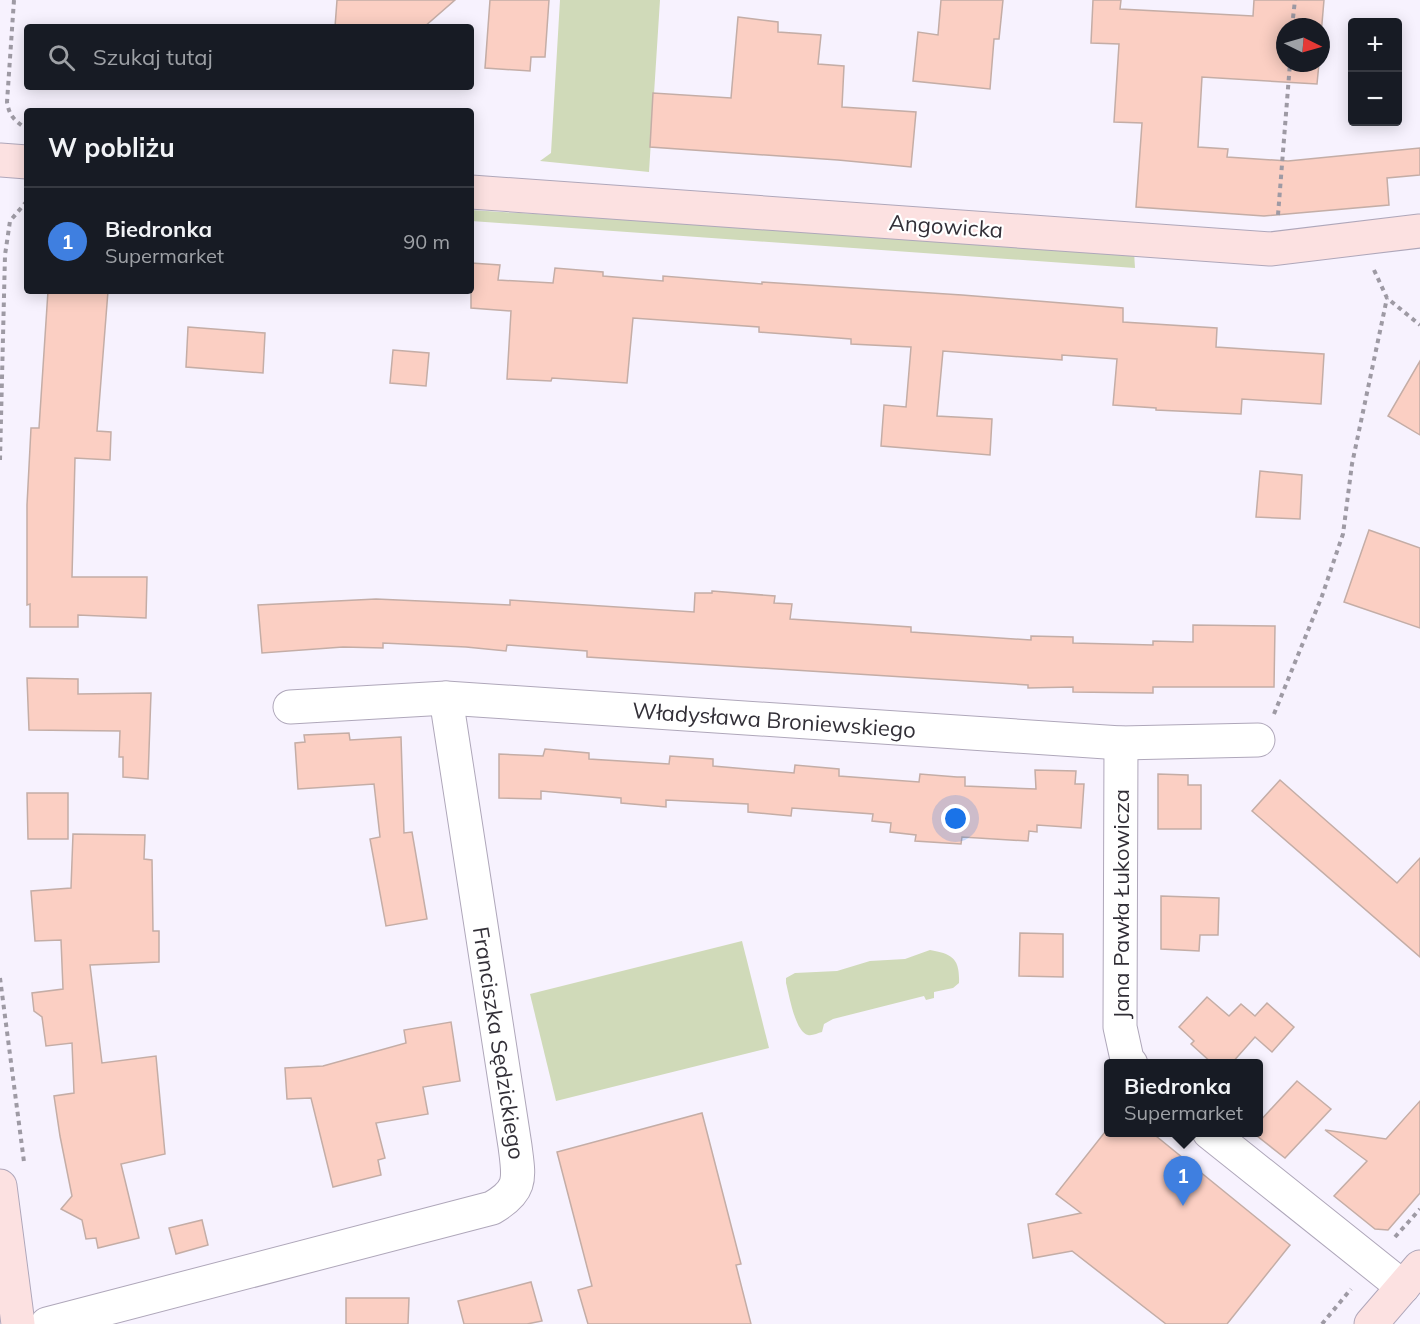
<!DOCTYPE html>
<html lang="pl">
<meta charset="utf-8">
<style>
body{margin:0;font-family:Mulish,sans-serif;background:#20242c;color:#f1f3f6}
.controls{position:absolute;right:18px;top:18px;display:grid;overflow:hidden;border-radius:6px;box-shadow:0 3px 15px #0003}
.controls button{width:54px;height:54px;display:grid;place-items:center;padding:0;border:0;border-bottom:2px solid #363941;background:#171b24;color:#f1f3f6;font:30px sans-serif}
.compass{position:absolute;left:1276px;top:18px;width:54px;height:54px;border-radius:50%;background:#171b24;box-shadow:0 3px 15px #0003;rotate:95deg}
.you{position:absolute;left:956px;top:819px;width:21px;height:21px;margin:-15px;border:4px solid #fff;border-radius:50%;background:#1a73e8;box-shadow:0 0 0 9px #1a73e833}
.badge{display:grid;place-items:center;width:39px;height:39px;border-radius:50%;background:#8c9099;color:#fff;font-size:20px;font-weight:700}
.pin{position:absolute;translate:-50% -50px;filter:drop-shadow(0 2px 3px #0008)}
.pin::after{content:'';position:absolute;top:32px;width:21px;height:18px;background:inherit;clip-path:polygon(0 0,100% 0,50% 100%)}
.popup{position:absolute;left:1104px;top:1059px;width:159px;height:78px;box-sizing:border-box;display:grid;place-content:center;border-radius:6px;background:#171b24;filter:drop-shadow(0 2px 4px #0005);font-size:20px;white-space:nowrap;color:#9ea1a6}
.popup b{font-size:22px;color:#f1f3f6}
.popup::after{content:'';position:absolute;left:50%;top:100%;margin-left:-12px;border:12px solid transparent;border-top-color:#171b24}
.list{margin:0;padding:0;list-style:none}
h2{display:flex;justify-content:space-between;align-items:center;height:78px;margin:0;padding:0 24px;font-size:26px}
h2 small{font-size:20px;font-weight:400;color:#9ea1a6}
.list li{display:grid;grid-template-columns:39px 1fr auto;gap:18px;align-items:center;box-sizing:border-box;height:108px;padding:0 24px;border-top:2px solid #363941}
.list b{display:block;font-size:22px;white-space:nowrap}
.list p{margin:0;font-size:20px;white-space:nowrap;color:#9ea1a6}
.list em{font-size:20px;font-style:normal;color:#9ea1a6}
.icon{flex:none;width:33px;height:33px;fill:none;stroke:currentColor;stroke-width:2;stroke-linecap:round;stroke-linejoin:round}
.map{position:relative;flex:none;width:1420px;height:1324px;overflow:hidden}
.search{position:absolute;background:#171b24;box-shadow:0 3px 15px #0003;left:24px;top:24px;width:450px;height:66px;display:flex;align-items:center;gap:15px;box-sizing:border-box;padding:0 21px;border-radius:6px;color:#9ea1a6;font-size:22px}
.panel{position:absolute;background:#171b24;box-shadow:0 3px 15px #0003;left:24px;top:108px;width:450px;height:186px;border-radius:6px}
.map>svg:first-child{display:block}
.green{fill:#d0dab9}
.building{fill:#fbcfc3;stroke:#c4ada6;stroke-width:1.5}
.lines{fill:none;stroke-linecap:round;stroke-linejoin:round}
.street-casing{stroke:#afa7ba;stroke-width:35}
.secondary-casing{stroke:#afa7ba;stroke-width:35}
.path{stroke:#9e9aa4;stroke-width:4;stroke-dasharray:4.5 4.5;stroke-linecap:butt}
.street{stroke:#fff;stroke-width:33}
.secondary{stroke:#fce1e1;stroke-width:33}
.labels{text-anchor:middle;stroke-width:4.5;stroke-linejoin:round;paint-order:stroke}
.street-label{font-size:22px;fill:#322f37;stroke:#fff}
</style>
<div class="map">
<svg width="1420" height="1324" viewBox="0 0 1420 1324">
<rect width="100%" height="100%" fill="#f7f2fe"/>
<g class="green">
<polygon points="560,0 660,0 649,172 540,161 551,153"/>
<polygon points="471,210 1134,251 1135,268 471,221"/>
<polygon points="742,941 769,1048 556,1101 530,994"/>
<path d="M930,950c22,4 30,8 29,33l-6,5 -19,4v6l-8,2 -2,-4 -91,23 -9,5 -2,8c-4,1 -10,4 -14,3 -13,-3 -19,-41 -22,-52v-5l9,-5 42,-2 33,-10 35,-2z"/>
</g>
<g class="building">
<polygon points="337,0 455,0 424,27 335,27"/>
<polygon points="490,0 549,0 545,57 531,57 530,71 485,68"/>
<polygon points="941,0 1003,0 999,39 994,39 990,89 913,81 918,32 938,35"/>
<polygon points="1093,0 1121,0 1120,9 1253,16 1254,0 1324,0 1321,35 1321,27 1285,27 1285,63 1319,63 1317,84 1202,77 1198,147 1228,149 1227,157 1288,161 1420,148 1420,175 1387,178 1389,205 1264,216 1136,207 1142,123 1114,122 1119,44 1091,43"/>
<polygon points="738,17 778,22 778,32 821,35 818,64 844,66 842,107 916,112 911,167 838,160 650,147 653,93 731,98"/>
<polygon points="471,263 500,265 498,280 553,283 555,268 603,272 603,276 663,281 663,276 762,284 762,282 962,295 1123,308 1123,322 1217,328 1216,347 1324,354 1321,404 1242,399 1241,414 1156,410 1156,408 1113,405 1117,359 1062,355 1062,360 943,351 937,416 992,419 990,455 881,446 884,405 906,407 911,347 851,344 851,339 759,332 759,327 633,318 627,383 552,378 551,381 507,379 511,311 471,308"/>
<polygon points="48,291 108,291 97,431 111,432 110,460 75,458 72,577 147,577 146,618 78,615 78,627 30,627 30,604 27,605 27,505 31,428 39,428"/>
<polygon points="188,327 265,333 263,373 186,367"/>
<polygon points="393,350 429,353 426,386 390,383"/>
<polygon points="1420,361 1420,435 1388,416"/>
<polygon points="1260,471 1302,475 1300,519 1256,517"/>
<polygon points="1369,530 1420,548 1420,628 1344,602"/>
<polygon points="712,591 775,596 774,603 792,604 790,619 911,627 911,632 1031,640 1031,636 1073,637 1073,643 1153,645 1153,641 1193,642 1193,625 1275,626 1274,687 1153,687 1153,693 1073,692 1073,687 1028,688 1028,685 587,657 587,651 507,645 506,651 466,647 383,643 383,648 343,647 262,653 258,605 376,599 510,605 510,600 694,612 695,593 712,593"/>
<polygon points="27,678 78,679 78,694 151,693 148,779 123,777 123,757 119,757 120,731 29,730"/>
<polygon points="349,733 350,740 401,737 404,833 412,832 427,919 386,926 370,839 380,837 374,784 298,789 295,743 305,742 304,735"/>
<polygon points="545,749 589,753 589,759 669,764 670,756 713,759 713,766 794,773 795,765 839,769 839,776 919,782 920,774 957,777 965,777 965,786 1036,789 1035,770 1076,771 1075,784 1084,784 1081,828 1037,825 1037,832 1029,831 1028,841 962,837 961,844 915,841 916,835 890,832 891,823 872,821 873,814 792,808 791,816 748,812 748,804 666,800 666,807 621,803 621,798 541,791 541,799 499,798 499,754 543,756"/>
<polygon points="1158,774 1188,775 1188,785 1201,785 1201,829 1158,829"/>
<polygon points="1280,780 1397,883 1420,858 1420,957 1252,811"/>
<polygon points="27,793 68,793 68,839 28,839"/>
<polygon points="73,834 145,835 144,859 152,860 153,931 159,931 159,962 90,965 102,1063 156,1056 165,1154 121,1164 139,1238 98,1248 96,1238 86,1239 82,1220 61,1209 72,1196 60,1136 54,1096 74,1093 72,1043 46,1046 42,1017 34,1011 32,993 63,989 61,940 35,941 31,891 71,888"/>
<polygon points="1161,896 1219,898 1218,935 1200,935 1199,951 1161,949"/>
<polygon points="1020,933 1063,934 1063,977 1019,976"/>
<polygon points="1207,997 1229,1016 1241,1004 1255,1016 1267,1003 1294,1027 1272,1052 1255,1037 1231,1064 1213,1064 1191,1044 1194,1041 1179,1027"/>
<polygon points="451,1022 460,1081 423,1087 428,1114 376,1123 385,1158 378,1160 381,1175 333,1187 311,1098 287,1099 285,1068 323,1066 406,1043 404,1030"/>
<polygon points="1297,1081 1331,1109 1285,1158 1252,1132 1258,1132 1258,1123"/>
<polygon points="1420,1101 1420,1193 1388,1230 1375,1229 1334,1196 1367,1161 1325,1130 1386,1139"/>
<polygon points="702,1113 741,1264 736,1265 751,1324 588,1324 578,1290 592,1286 557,1152"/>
<polygon points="1105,1132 1151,1132 1290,1245 1227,1324 1166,1324 1072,1251 1033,1258 1028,1224 1081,1213 1056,1194"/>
<polygon points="202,1220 208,1245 176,1254 169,1228"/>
<polygon points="531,1282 542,1321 527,1324 464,1324 458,1301"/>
<polygon points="346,1298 409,1298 408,1324 346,1324"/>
</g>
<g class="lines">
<defs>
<g id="street">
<polyline points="290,707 446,698 1121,743 1258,740"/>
<polyline points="1121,743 1120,1027 1127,1059 1131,1064"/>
<polyline points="1209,1132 1403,1287"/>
<path d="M47,1324l445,-116c31,-18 27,-30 23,-62l-69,-448"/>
</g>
<g id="secondary">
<polyline points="0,160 27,162"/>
<polyline points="471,192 1270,249 1420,231"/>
<polyline points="0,1186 18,1324"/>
<polyline points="1371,1324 1420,1267"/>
</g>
</defs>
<use href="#street" class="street-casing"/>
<use href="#secondary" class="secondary-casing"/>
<g class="path">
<path d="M14,0l-7,102c2,13 7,18 17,25"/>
<polyline points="1292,27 1295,0"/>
<polyline points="1278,215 1290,63"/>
<polyline points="1374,270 1387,298 1420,325"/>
<polyline points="0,460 5,255 10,221 27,201"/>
<polyline points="1274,714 1322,596 1343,534 1352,464 1387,298"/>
<polyline points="0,978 24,1162"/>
<polyline points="1395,1237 1420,1209"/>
<polyline points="1322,1324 1351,1289"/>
</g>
<use href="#street" class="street"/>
<use href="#secondary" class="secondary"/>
</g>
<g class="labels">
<g class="street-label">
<text transform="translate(946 226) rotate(4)" y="8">Angowicka</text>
<text transform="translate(774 720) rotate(4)" y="8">Władysława Broniewskiego</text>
<text transform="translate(1121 904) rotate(-90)" y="8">Jana Pawła Łukowicza</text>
<text transform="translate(499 1043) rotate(81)" y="8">Franciszka Sędzickiego</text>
</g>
</g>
</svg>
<div class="controls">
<button>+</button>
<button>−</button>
</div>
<svg class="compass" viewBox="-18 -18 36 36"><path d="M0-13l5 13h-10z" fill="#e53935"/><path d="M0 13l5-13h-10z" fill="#9ea1a6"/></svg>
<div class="you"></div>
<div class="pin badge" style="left:1183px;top:1206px;background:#3f7fe0">1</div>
<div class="popup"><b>Biedronka</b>Supermarket</div>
<div class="search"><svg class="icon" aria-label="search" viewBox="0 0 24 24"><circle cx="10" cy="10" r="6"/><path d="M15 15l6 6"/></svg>Szukaj tutaj</div>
<section class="panel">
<h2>W pobliżu<small></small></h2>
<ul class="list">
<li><span class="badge" style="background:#3f7fe0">1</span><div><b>Biedronka</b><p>Supermarket</p></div><em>90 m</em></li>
</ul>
</section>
</div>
